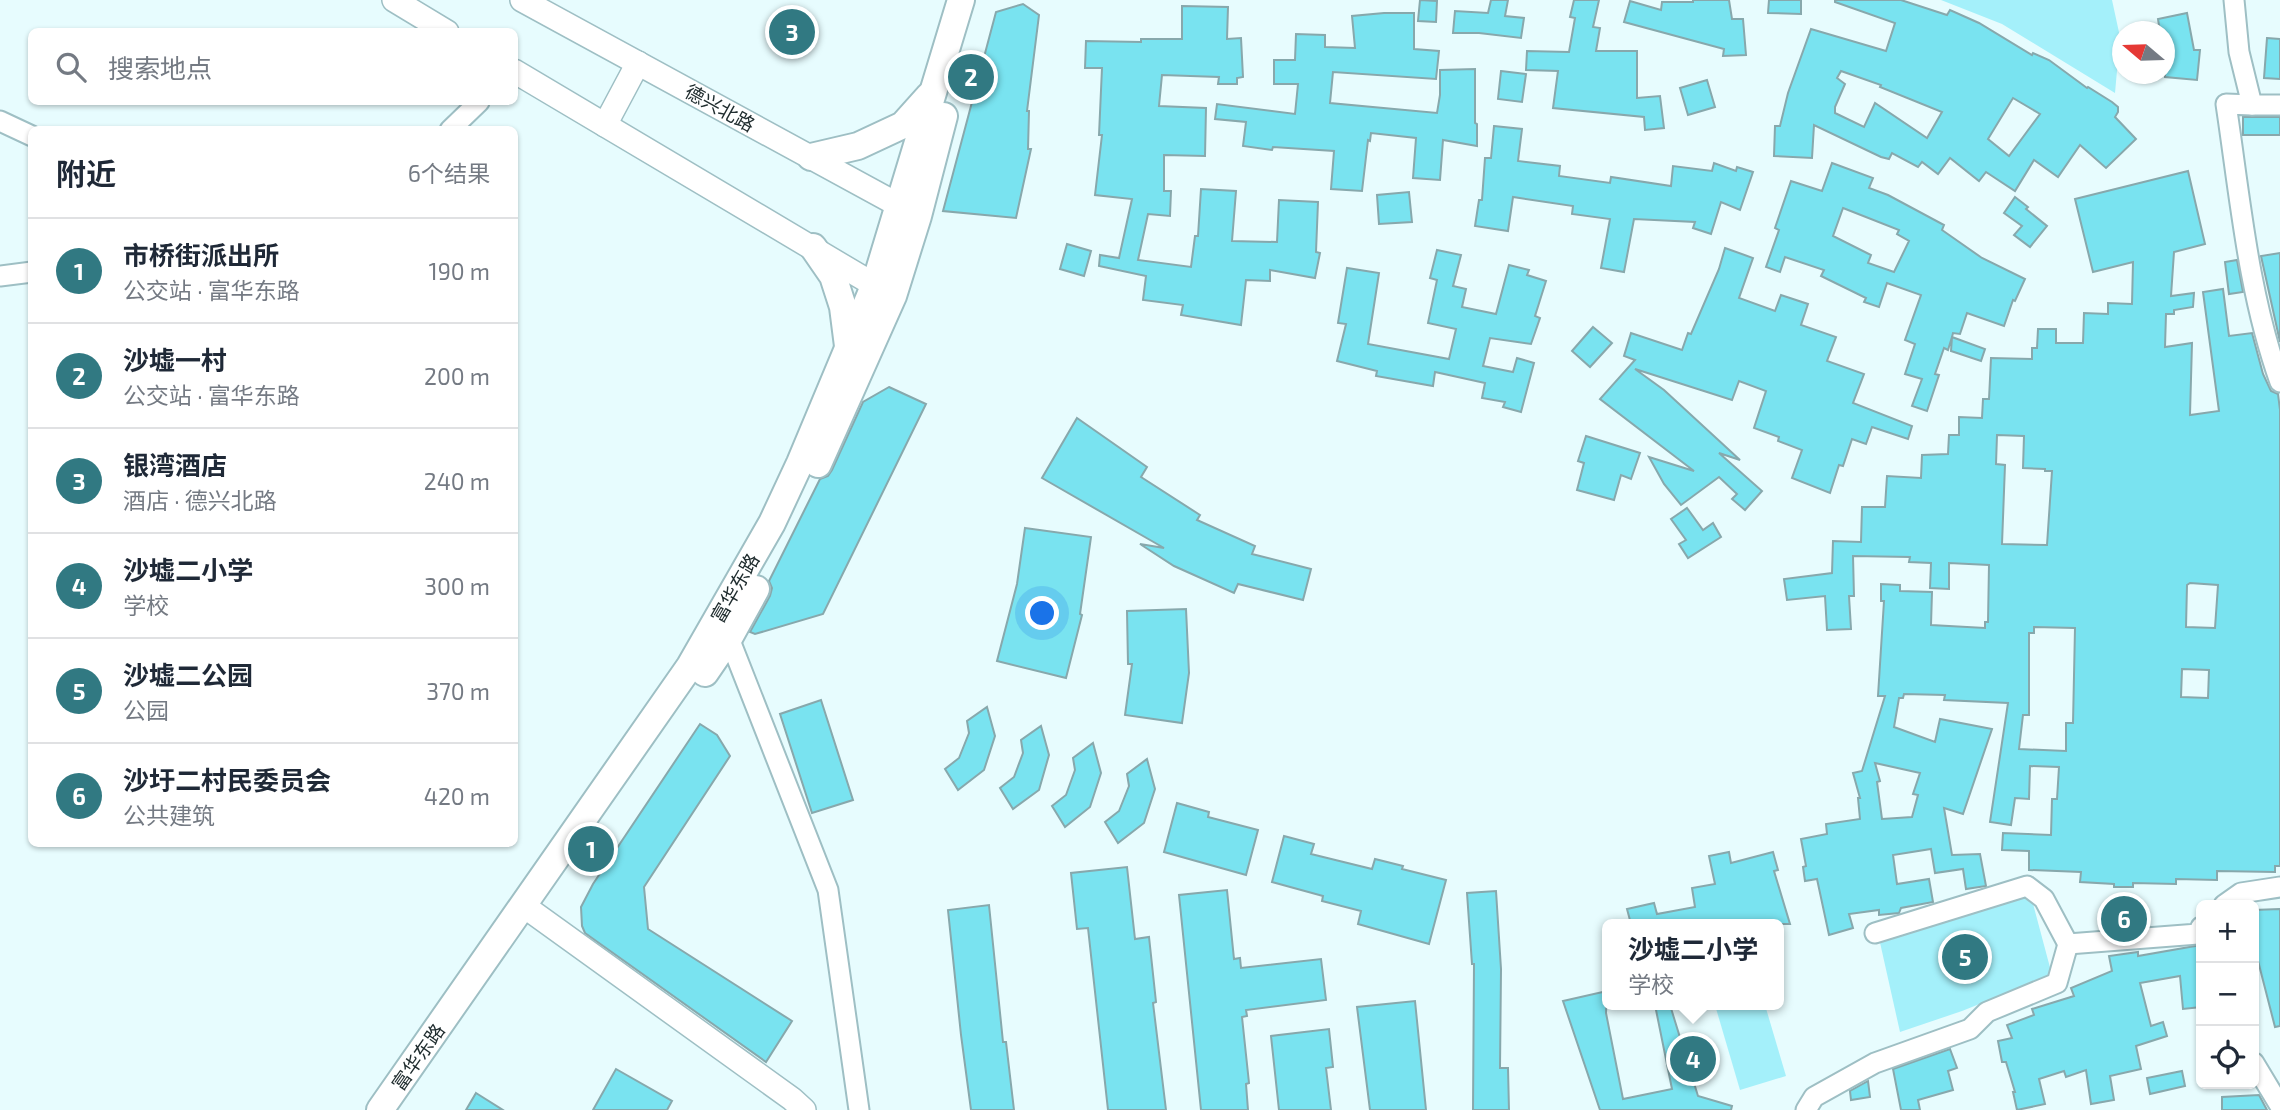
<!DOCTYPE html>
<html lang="zh">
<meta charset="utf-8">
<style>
body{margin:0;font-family:"Exo 2","Noto Sans SC",sans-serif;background:#f2f2f3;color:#1f2937}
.controls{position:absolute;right:21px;bottom:21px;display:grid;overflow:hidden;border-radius:10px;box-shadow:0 2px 5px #0004}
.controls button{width:63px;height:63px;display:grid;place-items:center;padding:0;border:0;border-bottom:2px solid #e0e1e3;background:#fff;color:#1f2937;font:35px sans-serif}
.compass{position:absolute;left:2112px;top:21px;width:63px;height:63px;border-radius:50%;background:#fff;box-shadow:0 2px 5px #0004;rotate:289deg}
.you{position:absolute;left:1043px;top:614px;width:24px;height:24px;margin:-18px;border:5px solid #fff;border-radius:50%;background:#1a73e8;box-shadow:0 0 0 10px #1a73e833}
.badge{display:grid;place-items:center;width:46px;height:46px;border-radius:50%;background:#317982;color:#fff;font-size:23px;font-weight:700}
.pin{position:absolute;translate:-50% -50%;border:4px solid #fff;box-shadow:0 2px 7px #0006}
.popup{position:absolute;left:1602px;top:919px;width:182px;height:91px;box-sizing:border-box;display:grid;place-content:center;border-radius:10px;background:#fff;filter:drop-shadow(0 2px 5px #0005);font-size:23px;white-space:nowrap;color:#747a83}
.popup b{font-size:26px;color:#1f2937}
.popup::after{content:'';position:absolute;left:50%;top:100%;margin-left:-14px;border:14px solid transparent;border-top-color:#fff}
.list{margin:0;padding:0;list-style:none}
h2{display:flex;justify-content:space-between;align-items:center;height:91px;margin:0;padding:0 28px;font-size:30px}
h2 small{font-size:23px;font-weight:400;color:#747a83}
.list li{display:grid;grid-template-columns:46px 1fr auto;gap:21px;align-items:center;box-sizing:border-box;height:105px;padding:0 28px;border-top:2px solid #e0e1e3}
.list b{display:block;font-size:26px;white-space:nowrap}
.list p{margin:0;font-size:23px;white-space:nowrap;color:#747a83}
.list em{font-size:23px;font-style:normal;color:#747a83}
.icon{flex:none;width:38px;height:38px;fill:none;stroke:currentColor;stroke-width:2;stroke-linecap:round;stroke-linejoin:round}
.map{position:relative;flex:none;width:2280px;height:1110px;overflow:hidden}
.search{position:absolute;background:#fff;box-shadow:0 2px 5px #0004;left:28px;top:28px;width:490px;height:77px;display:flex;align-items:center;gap:18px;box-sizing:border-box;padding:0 24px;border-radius:10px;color:#747a83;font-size:26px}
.panel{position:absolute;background:#fff;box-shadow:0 2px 5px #0004;left:28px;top:126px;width:490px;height:721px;border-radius:10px}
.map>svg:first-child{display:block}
.green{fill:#a4f0fa}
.building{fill:#79e3f0;stroke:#87a8ac;stroke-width:2;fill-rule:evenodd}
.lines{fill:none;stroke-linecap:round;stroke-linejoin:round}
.minor-casing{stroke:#9ebfc4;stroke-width:23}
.tertiary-casing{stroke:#9ebfc4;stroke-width:26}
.secondary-casing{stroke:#9ebfc4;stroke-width:30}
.minor{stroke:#fff;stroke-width:19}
.tertiary{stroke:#fff;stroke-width:23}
.secondary{stroke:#fff;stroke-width:26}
.labels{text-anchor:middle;stroke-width:5;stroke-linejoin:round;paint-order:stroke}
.street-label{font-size:19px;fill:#202d2f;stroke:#fff}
</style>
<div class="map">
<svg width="2280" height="1110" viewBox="0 0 2280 1110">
<rect width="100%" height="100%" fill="#e7fcfe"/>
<g class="green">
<polygon points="1941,0 2112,0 2120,37 2115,93 2002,24"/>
<polygon points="2021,897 2032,900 2052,975 1962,1011 1900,1032 1879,938"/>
<polygon points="1715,1005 1765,1005 1786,1076 1740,1090"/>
</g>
<g class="building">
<polygon points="1420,0 1437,1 1436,22 1418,21"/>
<polygon points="1491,0 1508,0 1505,16 1524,18 1521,38 1479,33 1453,33 1455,11 1488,13"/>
<polygon points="1574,0 1599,0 1593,27 1600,28 1596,51 1637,51 1637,98 1660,96 1664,128 1645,130 1644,117 1553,108 1558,71 1526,70 1527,51 1569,52 1575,18 1570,17"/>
<polygon points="1693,0 1729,0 1732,19 1743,19 1746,55 1723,56 1724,49 1624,22 1630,1 1661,10 1662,2 1693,2"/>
<polygon points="1769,0 1801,0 1801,14 1768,13"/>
<path d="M1835,0h66l46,15 3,-5 29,13 53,32 1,-2 16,7 38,28 1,-1 24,15 6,5v5l-3,5 21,22 -30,29 -26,-23 -22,32 -24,-17 -19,31 -29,-19 -7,9 -29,-23 -12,16 -16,-12 -4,5 -26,-14 -3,6 -8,-2 -67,-32 -2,33 -38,-2 1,-30h5l8,-33 23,-64 75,22 9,-28 -60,-21zM1841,71l40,14 -1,2 62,25 -15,26 -52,-35 -11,24 -29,-14v-6l10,-23 -8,-6zM2013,98l27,16 -31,42 -21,-17z"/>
<polygon points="1023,4 1039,15 1027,111 1029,111 1028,149 1031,149 1016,218 943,211 996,12"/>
<polygon points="1182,6 1228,7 1227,39 1241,38 1243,77 1237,78 1237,84 1218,84 1219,77 1162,75 1159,106 1206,108 1205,156 1164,155 1164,191 1171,191 1170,216 1148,214 1138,260 1191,267 1195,236 1198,236 1201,189 1236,191 1232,241 1277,242 1279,200 1318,202 1316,252 1320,253 1315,278 1270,270 1270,281 1246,280 1241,325 1181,315 1183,305 1143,300 1146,276 1099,266 1100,255 1119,258 1132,199 1095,195 1102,135 1099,135 1102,68 1085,68 1086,41 1141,42 1141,39 1182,39"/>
<polygon points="1384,13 1414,13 1414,49 1439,51 1436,79 1333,72 1330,103 1437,113 1440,95 1440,70 1475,69 1475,123 1477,124 1477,146 1443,140 1440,180 1413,178 1416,138 1371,133 1370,141 1368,140 1362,191 1331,189 1334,151 1273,147 1272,150 1243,146 1246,122 1215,119 1217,104 1295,114 1298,84 1274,84 1274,60 1295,60 1296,34 1325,35 1325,47 1355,48 1352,16"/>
<polygon points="2187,13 2194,50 2200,50 2197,80 2165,77 2165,32 2160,32 2158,19"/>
<polygon points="2267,38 2280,39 2280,79 2264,78"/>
<polygon points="1501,71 1526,74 1522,102 1498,99"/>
<polygon points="1707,80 1715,107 1688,115 1680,88"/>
<rect x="2243" y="117" width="37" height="18"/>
<polygon points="1494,126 1522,129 1518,161 1560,166 1559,176 1610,183 1611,177 1671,186 1673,166 1712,171 1714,163 1736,171 1737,167 1753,172 1740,210 1721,202 1711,234 1693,228 1695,222 1634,219 1624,272 1601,268 1610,219 1572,214 1573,206 1513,197 1508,231 1475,226 1479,200 1482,200 1485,158 1491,158"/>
<path d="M1832,163l41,15 -4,10 19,7 56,30 -2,5 40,28 43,21 -10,22 -2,-1 -9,26 -37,-13 -7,21 -7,-1 -1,4 33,12 -4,12 -30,-10 1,-14 -4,13 -4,-2 -9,26 4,1 -12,36 -15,-5 10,-27 -17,-5 10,-30 -10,-4 16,-45 -34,-12 -8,24 -15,-5 2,-4 -45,-22 3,-6 -39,-13 -5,15 -14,-5 13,-37 -4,-2 16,-47 31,10zM1843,208l56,22 -2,4 12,7 -15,31 -26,-9 3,-8 -38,-19z"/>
<path d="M2188,171l17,73 -31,8 -3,44 23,-3 -1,14 -19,3v4h-8l-1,33 27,-4 -2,72 29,-4 -16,-119 20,-3 6,47 23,-3 11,41 8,17 7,3 2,16v456h-5v6l-58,-1v9l-41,-1v5l-43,-1v4h-19v-3l-34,-2 1,-10 -52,-2v-19l-27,-1 1,-17 48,2 1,-36h5l2,-32 -29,-1 -1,33 -14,-1 -4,27 -21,-3 18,-119 -64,-3 1,-5 -41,-1 -1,4h-4l-5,29 41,15 5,-23 52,10 -29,85 -19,-6 8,47 28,-1 6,32 -20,3 -3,-20 -28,4 -4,-24 -38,6 4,29 32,-5 4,23 -32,6 -2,5 -20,2v-5l-30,4 4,14 -24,7 -12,-56 -12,2 -2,-14 3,-1 -5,-27 26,-5 -1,-10 34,-5 -2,-21h2l-7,-25 9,-2 23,-75h-7l6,-95h-3v-17l19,1v6l32,1 -1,33 54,3v-6h3l1,-57 -40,-2v26l-19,-1 1,-25 -22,-1 1,-5 -57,-1 1,40h-5l2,33 -24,1 -2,-34 -38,4 -3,-21 48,-6 1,-32 28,1 1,-35h23l2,-31 34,2 1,-23 26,-1 1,-19h10v-18l23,1 1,-19h6l2,-41 41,1v-11h5l1,-19h18v14h27l1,-30 24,1v-11l24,1 1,-42 -40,10 -18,-73zM1997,435l27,1 -1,32 22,1v2h7l-5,74 -45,-1 3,-79 -9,-1zM2190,583l28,2 -3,43 -29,-1 1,-42zM2034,627l41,1 -2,95h-7v28l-47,-2 4,-34h6v-82h5zM2182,669l27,1 -1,28 -27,-1zM1875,763l45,10 -7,21 5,1 -6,22 -30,2 -5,-37 3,-1z"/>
<polygon points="1409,192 1412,222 1379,224 1377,195"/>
<polygon points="2015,197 2028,207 2026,209 2047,226 2030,247 2014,235 2022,226 2004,213"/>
<polygon points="1067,244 1091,251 1084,276 1060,269"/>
<polygon points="1725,248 1753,258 1739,298 1775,311 1781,295 1808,304 1801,325 1836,337 1827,361 1864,374 1853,403 1912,426 1908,439 1872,427 1866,444 1852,439 1843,466 1839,465 1830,493 1792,478 1802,450 1778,441 1779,437 1754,428 1766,391 1739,381 1732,400 1635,369 1664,390 1740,460 1719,453 1762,491 1745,510 1732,499 1737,494 1719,477 1681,505 1664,484 1649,457 1694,471 1600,399 1635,360 1624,356 1631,333 1682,350 1688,333 1691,334 1719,269"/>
<polygon points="1437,250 1461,255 1453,286 1466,289 1462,307 1496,314 1509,265 1529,270 1527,275 1546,281 1535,316 1540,318 1531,344 1490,338 1483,366 1513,372 1517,358 1534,363 1521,412 1503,407 1505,402 1482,398 1485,383 1435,372 1433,386 1376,376 1377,371 1337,361 1346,324 1338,323 1347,268 1379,273 1368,344 1449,359 1456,329 1428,323 1437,280 1430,278"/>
<polygon points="2280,253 2280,342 2261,256"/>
<polygon points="2237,260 2243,292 2229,294 2225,262"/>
<polygon points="1593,327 1612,343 1590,367 1572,351"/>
<polygon points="889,387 926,404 823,614 755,634 750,632 770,596 772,588 769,581 820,479 828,476 832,470 863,402"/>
<polygon points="1077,418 1147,467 1141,477 1200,515 1197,520 1255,546 1252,554 1311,569 1303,600 1238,584 1234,593 1174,566 1140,544 1164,548 1042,478"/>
<polygon points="1586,436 1640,453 1631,479 1621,475 1614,500 1577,490 1584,463 1578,461"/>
<polygon points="1687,508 1703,530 1713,523 1721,537 1688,558 1679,544 1686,540 1671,519"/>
<polygon points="1025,528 1091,537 1080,614 1082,615 1066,678 997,661 1017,584"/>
<polygon points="1186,609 1189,673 1182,723 1125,715 1132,664 1128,664 1127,611"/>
<polygon points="821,700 853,800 812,813 780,714"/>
<polygon points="987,707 995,736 984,770 958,790 945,769 959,758 969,733 967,721"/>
<polygon points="700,724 717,735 730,756 644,887 648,929 792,1021 766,1062 585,933 582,926 581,907 593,884"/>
<polygon points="1041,726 1049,755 1039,790 1013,809 1000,788 1014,777 1023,753 1021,740"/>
<polygon points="1093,743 1101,773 1090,807 1065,827 1052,806 1066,795 1075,770 1073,758"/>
<polygon points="1147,759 1155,789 1144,823 1118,843 1105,822 1119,811 1129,786 1127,774"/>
<polygon points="1177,803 1209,812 1208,817 1258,830 1246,875 1164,852"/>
<polygon points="1284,836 1314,844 1311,854 1372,869 1375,859 1403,866 1402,869 1446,880 1429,944 1358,924 1361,911 1322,901 1323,896 1272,882"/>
<polygon points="1729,852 1731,863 1773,852 1778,870 1774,871 1790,924 1726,924 1725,921 1708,924 1631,924 1627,909 1654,903 1657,914 1695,907 1692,888 1715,884 1709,856"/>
<polygon points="1127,867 1135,939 1149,937 1156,1002 1153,1003 1166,1110 1108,1110 1088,928 1077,929 1071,873"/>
<polygon points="1227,890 1234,959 1240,958 1241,968 1321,959 1326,1000 1246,1010 1247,1016 1242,1017 1249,1083 1246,1084 1248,1110 1201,1110 1179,895"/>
<polygon points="1496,891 1501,969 1500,1068 1508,1068 1509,1110 1473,1110 1474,964 1472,964 1467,893"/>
<polygon points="989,905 1003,1042 1006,1042 1014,1110 971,1110 961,1035 948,910"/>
<polygon points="2280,909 2280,1026 2275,1027 2256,953 2254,910"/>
<polygon points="2201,945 2201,1007 2183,1009 2180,976 2140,983 2151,1026 2163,1022 2167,1036 2136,1046 2141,1069 2110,1076 2114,1100 2091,1104 2086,1070 2066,1077 2064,1071 2039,1079 2045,1104 2017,1110 2013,1092 2015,1092 2006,1062 2002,1062 1998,1041 2012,1038 2007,1025 2034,1015 2032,1009 2074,996 2071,988 2112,971 2109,956 2138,952 2138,956"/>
<polygon points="1607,991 1606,1013 1623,1099 1672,1089 1655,1005 1670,1005 1698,1096 1732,1106 1731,1110 1600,1110 1563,1001"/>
<polygon points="1415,1001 1426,1110 1370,1110 1357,1007"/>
<polygon points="1329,1029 1333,1067 1326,1068 1331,1110 1279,1110 1271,1036"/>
<polygon points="1950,1049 1957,1068 1948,1071 1953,1090 1918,1100 1920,1110 1901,1110 1893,1069"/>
<polygon points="616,1069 672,1101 667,1110 593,1110"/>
<polygon points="2182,1071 2185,1086 2150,1094 2147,1078"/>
<polygon points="1868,1081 1870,1097 1851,1100 1850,1091"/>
<polygon points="476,1093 503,1110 466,1110"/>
<polygon points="2259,1095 2267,1110 2222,1110 2222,1097"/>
</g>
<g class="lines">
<defs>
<g id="minor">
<polyline points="2234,0 2239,52 2252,105 2280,105"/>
<path d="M2252,105l-26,-1c14,93 22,189 54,278"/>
<polyline points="0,121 32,136"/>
<polyline points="450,130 479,102"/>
<polyline points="0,276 32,272"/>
<polyline points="729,638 828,890 859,1110"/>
<polyline points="2224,905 2241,893 2280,887"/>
<polyline points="1875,933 2027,886 2044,899 2068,944 2198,934 2201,927"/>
<polyline points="2254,1063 2280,1106"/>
<polyline points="1806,1110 1814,1097 1875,1063 1970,1029 1987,1012 2057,983 2068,944"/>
</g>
<g id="tertiary">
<polyline points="394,0 447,32"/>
<polyline points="522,0 913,213"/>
<polyline points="514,71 888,293"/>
<polyline points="605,125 638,63"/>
<polyline points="524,906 792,1099 804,1110"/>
</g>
<g id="secondary">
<polyline points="811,157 858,146 903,125 929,96"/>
<polyline points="813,247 833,276 843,307 848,346"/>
<polyline points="818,464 893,296 918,216 944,116"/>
<polyline points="705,673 729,638 756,589"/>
<polyline points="380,1110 690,666 772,523 800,463 875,284 961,0"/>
</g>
</defs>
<use href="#minor" class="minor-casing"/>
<use href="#tertiary" class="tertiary-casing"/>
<use href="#secondary" class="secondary-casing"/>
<use href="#minor" class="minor"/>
<use href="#tertiary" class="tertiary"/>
<use href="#secondary" class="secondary"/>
</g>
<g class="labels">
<g class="street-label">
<text transform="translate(720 108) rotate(29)" y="7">德兴北路</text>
<text transform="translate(735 588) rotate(-60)" y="7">富华东路</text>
<text transform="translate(418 1057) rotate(-55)" y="7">富华东路</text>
</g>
</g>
</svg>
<div class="controls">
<button>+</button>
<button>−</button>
<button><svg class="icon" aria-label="locate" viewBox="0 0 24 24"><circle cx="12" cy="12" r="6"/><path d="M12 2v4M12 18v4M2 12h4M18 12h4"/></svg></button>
</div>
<svg class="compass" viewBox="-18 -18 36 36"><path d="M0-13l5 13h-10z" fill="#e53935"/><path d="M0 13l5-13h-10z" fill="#747a83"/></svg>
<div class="you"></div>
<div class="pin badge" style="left:591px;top:849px">1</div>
<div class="pin badge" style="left:971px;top:77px">2</div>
<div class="pin badge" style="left:792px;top:32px">3</div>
<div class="pin badge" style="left:1693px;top:1059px">4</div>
<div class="popup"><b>沙墟二小学</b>学校</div>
<div class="pin badge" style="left:1965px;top:957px">5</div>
<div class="pin badge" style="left:2124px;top:919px">6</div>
<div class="search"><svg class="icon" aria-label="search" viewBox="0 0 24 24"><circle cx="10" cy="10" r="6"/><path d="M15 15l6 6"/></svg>搜索地点</div>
<section class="panel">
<h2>附近<small>6个结果</small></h2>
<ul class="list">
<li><span class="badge">1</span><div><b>市桥街派出所</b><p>公交站 · 富华东路</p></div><em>190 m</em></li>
<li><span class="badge">2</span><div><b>沙墟一村</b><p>公交站 · 富华东路</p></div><em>200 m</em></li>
<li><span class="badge">3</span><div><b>银湾酒店</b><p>酒店 · 德兴北路</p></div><em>240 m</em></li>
<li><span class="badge">4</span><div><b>沙墟二小学</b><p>学校</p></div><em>300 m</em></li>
<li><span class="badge">5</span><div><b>沙墟二公园</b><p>公园</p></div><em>370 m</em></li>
<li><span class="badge">6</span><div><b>沙圩二村民委员会</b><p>公共建筑</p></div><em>420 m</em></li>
</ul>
</section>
</div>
